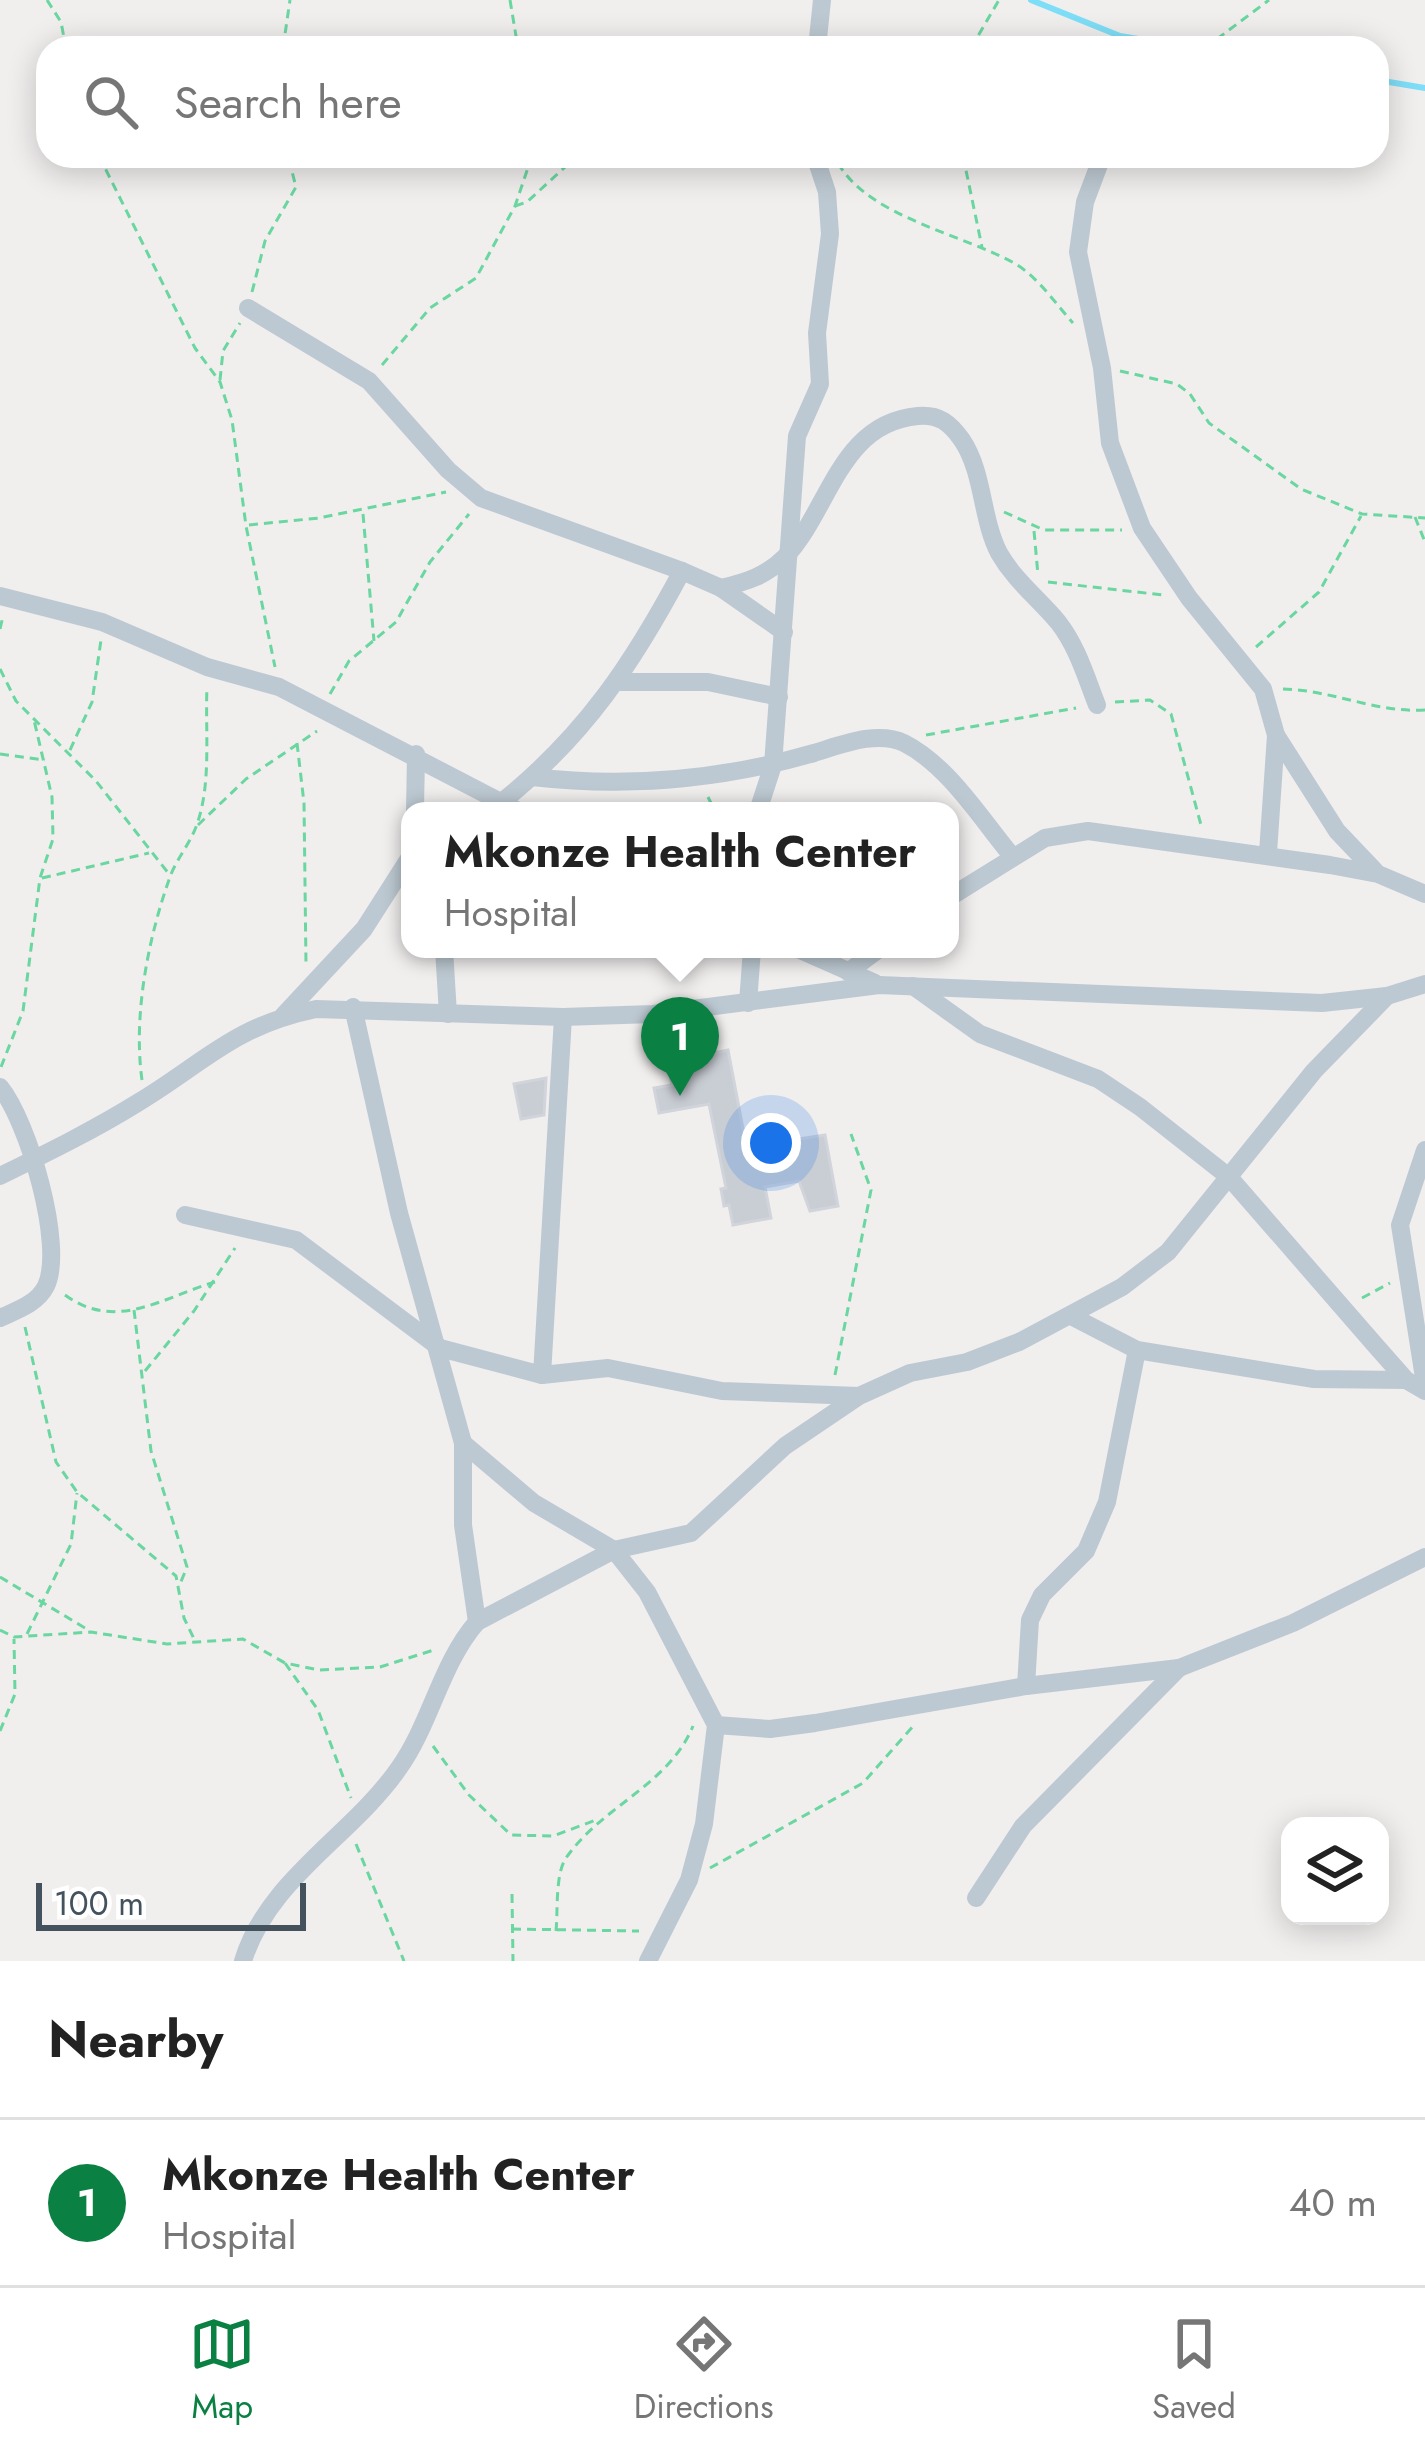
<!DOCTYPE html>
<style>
body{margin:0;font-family:Jost,sans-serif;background:#f2f2f2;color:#222}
.controls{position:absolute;right:36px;bottom:36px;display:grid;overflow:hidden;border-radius:24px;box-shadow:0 6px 30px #0003}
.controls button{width:108px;height:108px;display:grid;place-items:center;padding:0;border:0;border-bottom:3px solid #e0e0e0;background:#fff;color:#222;font:60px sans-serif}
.scale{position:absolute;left:36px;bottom:30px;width:270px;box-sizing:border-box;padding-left:12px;border:6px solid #44525e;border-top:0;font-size:33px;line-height:42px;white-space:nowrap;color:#44525e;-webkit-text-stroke:9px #fff;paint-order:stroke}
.you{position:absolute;left:771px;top:1143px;width:42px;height:42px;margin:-30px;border:9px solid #fff;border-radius:50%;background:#1a73e8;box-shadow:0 0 0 18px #1a73e833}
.badge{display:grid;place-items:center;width:78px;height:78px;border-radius:50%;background:#0b8043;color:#fff;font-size:39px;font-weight:700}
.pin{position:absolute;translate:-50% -99px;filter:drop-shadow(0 3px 6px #0008)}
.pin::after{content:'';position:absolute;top:63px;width:42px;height:36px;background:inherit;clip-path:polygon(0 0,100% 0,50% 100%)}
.popup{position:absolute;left:401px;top:802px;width:558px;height:156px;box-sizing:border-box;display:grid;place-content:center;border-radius:24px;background:#fff;filter:drop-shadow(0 3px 9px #0005);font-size:39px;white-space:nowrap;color:#767676}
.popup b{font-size:45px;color:#222}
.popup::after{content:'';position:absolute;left:50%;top:100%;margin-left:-24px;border:24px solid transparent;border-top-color:#fff}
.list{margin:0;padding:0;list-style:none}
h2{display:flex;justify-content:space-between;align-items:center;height:156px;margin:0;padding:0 48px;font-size:51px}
h2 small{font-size:39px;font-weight:400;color:#767676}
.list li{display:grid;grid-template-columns:78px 1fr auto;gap:36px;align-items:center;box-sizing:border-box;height:168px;padding:0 48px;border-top:3px solid #e0e0e0}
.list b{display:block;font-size:45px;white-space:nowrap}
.list p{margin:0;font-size:39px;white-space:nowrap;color:#767676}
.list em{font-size:39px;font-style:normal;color:#767676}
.icon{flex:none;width:66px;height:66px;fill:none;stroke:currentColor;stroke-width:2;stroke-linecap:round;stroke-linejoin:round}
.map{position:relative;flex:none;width:1425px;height:1961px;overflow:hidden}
.search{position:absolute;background:#fff;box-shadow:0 6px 30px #0003;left:36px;right:36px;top:36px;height:132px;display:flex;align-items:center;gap:30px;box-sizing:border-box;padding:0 42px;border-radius:36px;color:#767676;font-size:45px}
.sheet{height:324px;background:#fff}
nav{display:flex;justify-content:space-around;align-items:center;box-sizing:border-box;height:168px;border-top:3px solid #e0e0e0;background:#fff;font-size:33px;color:#767676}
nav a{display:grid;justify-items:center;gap:6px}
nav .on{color:#0b8043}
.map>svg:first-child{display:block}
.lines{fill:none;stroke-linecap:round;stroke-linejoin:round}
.stream{stroke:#7edef7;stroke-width:6}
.building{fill:#c9cdd4;stroke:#d1d4db;stroke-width:3}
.path{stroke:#6ad6a0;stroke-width:3;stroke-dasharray:9 6;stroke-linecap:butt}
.street{stroke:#bdc9d2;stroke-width:18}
</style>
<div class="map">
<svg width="1425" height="1961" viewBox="0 0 1425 1961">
<rect width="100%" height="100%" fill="#f1eeee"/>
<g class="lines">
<g class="stream">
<polyline points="1031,0 1120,36 1193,48"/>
<polyline points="1377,80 1425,88"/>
</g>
</g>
<g class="building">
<polygon points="728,1050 749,1160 794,1152 792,1140 825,1135 838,1206 810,1211 799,1181 765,1187 771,1218 733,1225 729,1205 724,1206 721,1189 726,1188 709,1104 659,1113 654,1088 672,1085 669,1071 702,1065 700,1056"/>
<polygon points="546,1078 544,1115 521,1119 514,1084"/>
</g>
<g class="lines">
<g class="path">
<polyline points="47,0 61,22 66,48"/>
<polyline points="510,0 518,48"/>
<polyline points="283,48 290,0"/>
<polyline points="971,48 999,0"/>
<polyline points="1205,48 1269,0"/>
<polyline points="99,156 195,348 220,382 232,420 246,526 275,667"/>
<polyline points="963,156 982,247"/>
<path d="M838,163c31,54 124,71 176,100 24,14 41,40 59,60"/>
<polyline points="515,206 527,202 577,156"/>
<polyline points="252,292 265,241 296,187 288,156"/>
<polyline points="382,365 430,308 476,278 515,206 532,156"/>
<polyline points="1120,371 1177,384 1190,394 1209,423 1301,489 1362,514 1425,518"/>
<polyline points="220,380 223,351 240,323"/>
<polyline points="1004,512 1044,530 1122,530"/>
<polyline points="363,514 374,641"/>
<polyline points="1415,517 1425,542"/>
<polyline points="249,525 319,518 446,492"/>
<polyline points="1034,531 1038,575"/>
<polyline points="1048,582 1163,595"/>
<polyline points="0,629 3,616"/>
<polyline points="1256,647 1319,592 1361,516"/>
<polyline points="0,669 16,701 96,781 169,874"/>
<path d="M1283,689c49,1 93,24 142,21"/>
<polyline points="330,694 349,661 396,622 430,562 469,514"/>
<polyline points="1115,702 1150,700 1171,714 1201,825"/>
<polyline points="926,735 1076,708"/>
<polyline points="297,743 304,803 306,965"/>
<polyline points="70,750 92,702 101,640"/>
<polyline points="0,754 45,760"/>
<polyline points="708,797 715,811"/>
<polyline points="198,825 246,779 317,731"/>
<polyline points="42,878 149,853"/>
<polyline points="1,1067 23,1011 40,878 53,839 52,797 34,720"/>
<path d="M142,1080c-9,-64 6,-142 28,-203 6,-17 19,-32 26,-50 16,-42 9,-96 11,-140"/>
<path d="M65,1295c51,37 96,3 150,-13"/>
<polyline points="1362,1298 1390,1283"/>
<polyline points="134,1310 151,1451 187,1567 180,1584"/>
<polyline points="25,1327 56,1462 77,1492 176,1576 184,1618 195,1641"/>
<polyline points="145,1371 194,1311 235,1248"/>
<polyline points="835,1375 871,1190 851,1134"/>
<polyline points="0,1577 90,1631"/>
<polyline points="0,1630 14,1637 91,1632 167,1644 243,1639 285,1663 319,1670 380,1667 437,1649"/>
<polyline points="27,1634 71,1544 77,1493"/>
<polyline points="285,1663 318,1710 351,1798"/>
<polyline points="0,1731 15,1694 14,1639"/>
<polyline points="433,1746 469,1795 511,1835 553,1836 596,1820"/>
<polyline points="356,1844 404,1961"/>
<polyline points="710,1868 863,1783 915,1724"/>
<polyline points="512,1894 513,1961"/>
<polyline points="512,1929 639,1931"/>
<path d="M556,1931c2,-19 -1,-57 10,-73 36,-52 103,-73 127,-132"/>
</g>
<g class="street">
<polyline points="817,48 822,0"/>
<polyline points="1100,162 1085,202 1078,252 1102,368 1110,443 1142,528 1189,598 1263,689 1276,735 1268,853"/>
<polyline points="248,308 369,381 448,470 481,498 682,571 721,588 784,632"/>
<path d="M721,588c25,-6 45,-12 64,-31 45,-47 54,-134 133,-141 21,-2 32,7 44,24 22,33 19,78 37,113 16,28 39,45 59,69 19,24 28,55 39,83"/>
<polyline points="0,596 102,622 207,667 279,687 518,811"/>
<polyline points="616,682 708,682 779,697"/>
<polyline points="1276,735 1337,831 1375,871"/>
<path d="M532,777c96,11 189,3 282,-24 27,-8 63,-23 90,-10 44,22 77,76 108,113"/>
<path d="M503,801c82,-66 130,-138 179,-230"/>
<polyline points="415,811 416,754"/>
<polyline points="758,811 773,765 797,436 820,384 817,333 830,234 827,192 815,156"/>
<polyline points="950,897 1045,838 1088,831 1330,865 1378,874 1425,894"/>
<polyline points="444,949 448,1014"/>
<polyline points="798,949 875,983"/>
<polyline points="848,972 879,949"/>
<polyline points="913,986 980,1034 1098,1079 1140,1107 1229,1177 1376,1346 1406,1380 1425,1391"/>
<polyline points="748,1003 752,949"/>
<polyline points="353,1007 399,1213 463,1443 463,1525 477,1622"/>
<polyline points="283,1016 364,929 410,857"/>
<path d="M0,1087c28,34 65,159 46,199 -9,18 -29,24 -46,32"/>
<polyline points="1425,1150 1400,1225 1425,1384"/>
<path d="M0,1176c47,-23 94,-46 139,-74 66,-40 95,-76 177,-93l247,8 90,-3 226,-29 443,18 65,-7 38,-12"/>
<polyline points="185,1215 296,1240 440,1348 542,1375 608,1368 722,1391 859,1396"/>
<polyline points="1073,1317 1137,1350 1314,1379 1406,1380"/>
<polyline points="542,1375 563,1017"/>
<polyline points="463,1443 534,1503 614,1550 647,1592 716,1725 704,1824 689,1880 648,1961"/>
<polyline points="1026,1686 1030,1620 1042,1595 1086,1551 1107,1502 1137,1350"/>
<polyline points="716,1725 770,1729 815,1723 1026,1686 1179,1668 1293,1623 1425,1557"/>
<polyline points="976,1898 1023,1826 1179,1668"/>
<path d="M243,1961c25,-82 109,-125 156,-193 32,-45 42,-105 78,-146l137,-72 77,-17 94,-87 74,-50 51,-23 57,-11 52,-20 103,-55 46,-35 146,-181 73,-75"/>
</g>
</g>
</svg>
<div class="controls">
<button><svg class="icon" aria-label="layers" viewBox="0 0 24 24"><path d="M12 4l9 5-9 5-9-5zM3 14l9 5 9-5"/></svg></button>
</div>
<div class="scale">100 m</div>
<div class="you"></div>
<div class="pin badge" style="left:680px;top:1096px">1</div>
<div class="popup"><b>Mkonze Health Center</b>Hospital</div>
<div class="search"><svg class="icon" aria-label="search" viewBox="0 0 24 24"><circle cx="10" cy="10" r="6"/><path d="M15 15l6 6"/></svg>Search here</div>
</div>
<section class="sheet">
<h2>Nearby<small></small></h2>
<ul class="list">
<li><span class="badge">1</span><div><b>Mkonze Health Center</b><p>Hospital</p></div><em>40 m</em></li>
</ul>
</section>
<nav>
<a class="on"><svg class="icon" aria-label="map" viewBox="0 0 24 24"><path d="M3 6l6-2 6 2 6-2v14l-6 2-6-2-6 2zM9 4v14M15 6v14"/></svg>Map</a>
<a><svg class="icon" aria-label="directions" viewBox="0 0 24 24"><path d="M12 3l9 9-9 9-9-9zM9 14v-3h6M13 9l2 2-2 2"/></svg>Directions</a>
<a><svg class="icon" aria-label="saved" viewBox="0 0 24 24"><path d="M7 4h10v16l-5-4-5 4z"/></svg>Saved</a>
</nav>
